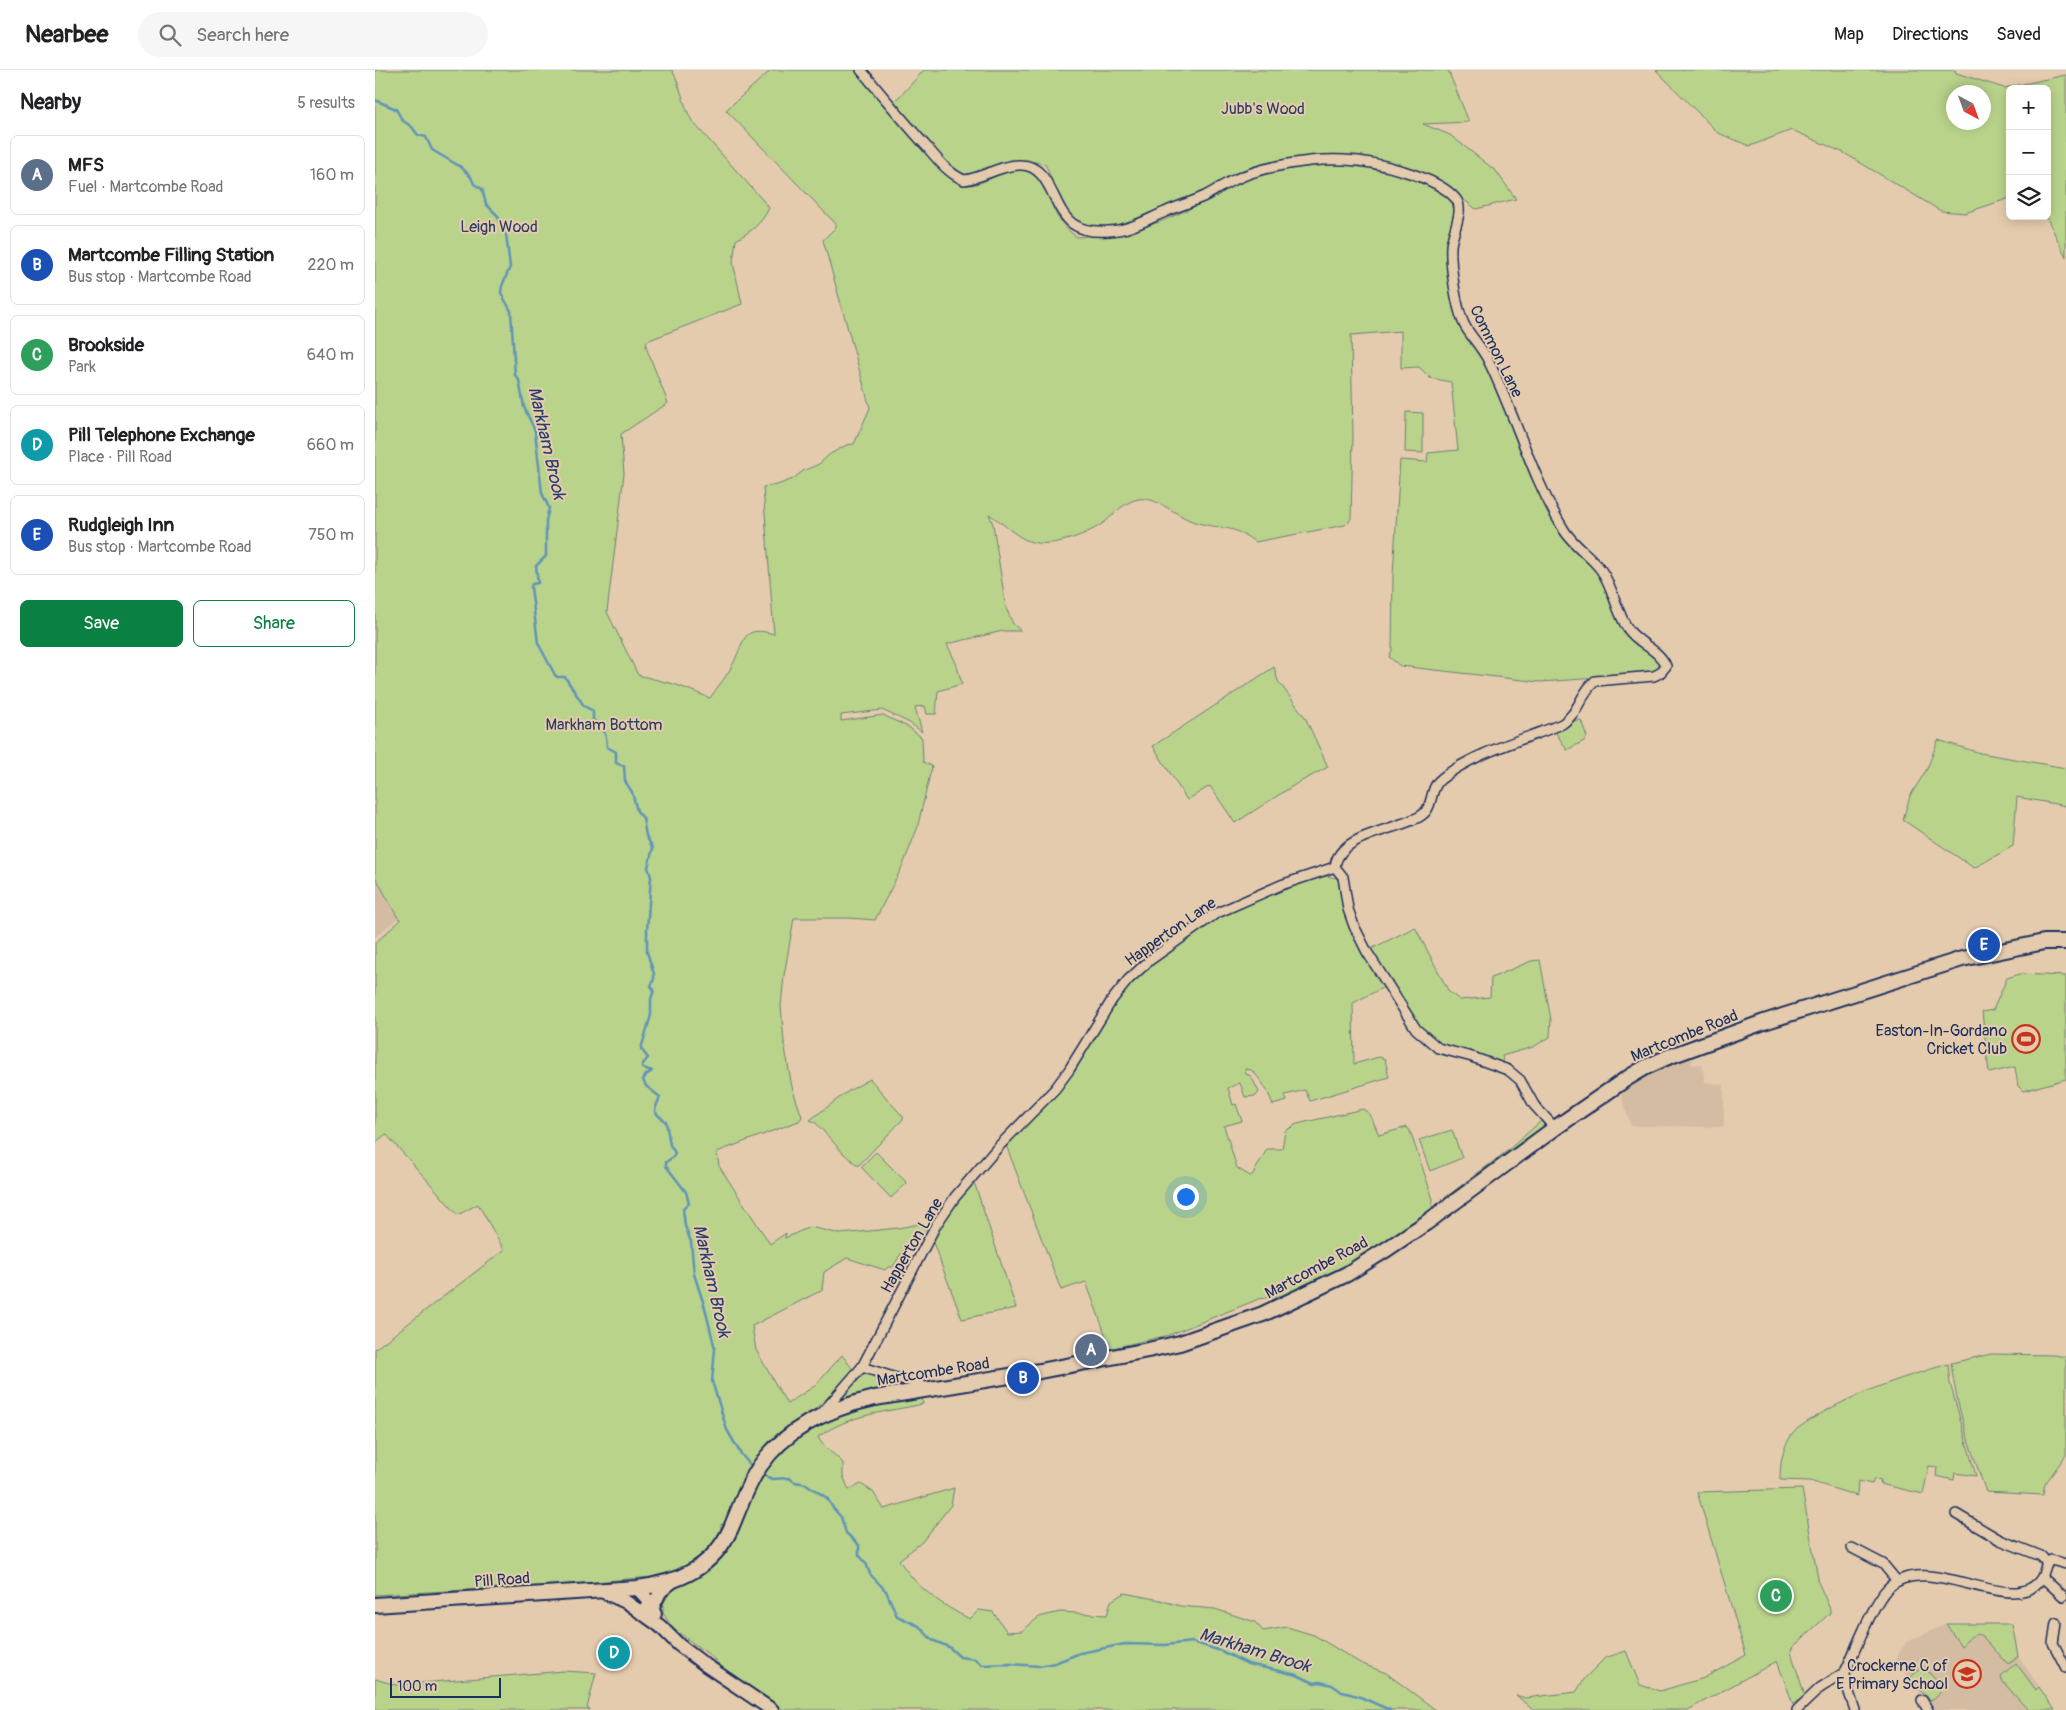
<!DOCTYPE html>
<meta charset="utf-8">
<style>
body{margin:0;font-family:Pangolin,sans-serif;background:#f6f6f6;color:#202124}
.controls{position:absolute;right:15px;top:15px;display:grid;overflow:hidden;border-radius:8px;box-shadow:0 2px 12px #0003}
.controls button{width:45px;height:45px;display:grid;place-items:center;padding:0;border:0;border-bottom:1px solid #e0e0e0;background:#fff;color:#202124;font:25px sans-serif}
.compass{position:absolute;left:1571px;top:15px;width:45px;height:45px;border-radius:50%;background:#fff;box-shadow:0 2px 12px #0003;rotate:139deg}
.scale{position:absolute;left:15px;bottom:12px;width:111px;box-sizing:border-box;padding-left:5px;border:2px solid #1b2f5e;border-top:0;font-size:14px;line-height:18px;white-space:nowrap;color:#1b2f5e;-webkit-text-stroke:4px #e5cbad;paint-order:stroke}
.you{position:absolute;left:810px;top:1126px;width:18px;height:18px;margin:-12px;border:4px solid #fff;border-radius:50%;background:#1a73e8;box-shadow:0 0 0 8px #1a73e833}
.badge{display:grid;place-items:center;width:32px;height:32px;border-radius:50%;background:#0b8043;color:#fff;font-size:16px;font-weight:700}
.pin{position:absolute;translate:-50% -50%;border:2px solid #fff;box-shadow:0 1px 5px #0006}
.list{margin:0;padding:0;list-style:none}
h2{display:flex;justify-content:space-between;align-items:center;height:65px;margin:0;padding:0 20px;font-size:21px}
h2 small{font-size:16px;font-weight:400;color:#757577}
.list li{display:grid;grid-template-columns:32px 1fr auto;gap:15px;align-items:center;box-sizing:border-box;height:80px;margin:0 10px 10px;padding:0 10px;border:1px solid #e0e0e0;border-radius:8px}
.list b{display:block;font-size:19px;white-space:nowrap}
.list p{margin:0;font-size:16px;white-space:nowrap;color:#757577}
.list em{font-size:16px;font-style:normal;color:#757577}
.actions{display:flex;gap:10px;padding:15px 20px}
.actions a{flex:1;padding:11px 0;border:1px solid #0b8043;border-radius:8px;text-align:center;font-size:18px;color:#0b8043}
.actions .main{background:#0b8043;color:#fff}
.icon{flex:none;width:28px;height:28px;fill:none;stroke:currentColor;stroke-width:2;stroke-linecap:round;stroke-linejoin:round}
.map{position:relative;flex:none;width:1691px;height:1640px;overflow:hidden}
header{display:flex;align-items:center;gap:30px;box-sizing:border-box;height:70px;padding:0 25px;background:#fff;border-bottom:1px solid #e0e0e0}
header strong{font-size:24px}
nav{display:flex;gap:28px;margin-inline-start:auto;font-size:18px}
.search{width:350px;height:45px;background:#f6f6f6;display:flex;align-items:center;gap:12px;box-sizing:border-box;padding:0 18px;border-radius:28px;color:#757577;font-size:19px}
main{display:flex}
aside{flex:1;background:#fff}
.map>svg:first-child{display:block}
.built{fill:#d4bca3}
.green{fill:#b9d38b;stroke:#6a8174;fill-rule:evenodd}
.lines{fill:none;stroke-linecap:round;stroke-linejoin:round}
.stream{stroke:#6194b7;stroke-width:2.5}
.street-casing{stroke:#1b2f5e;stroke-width:12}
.secondary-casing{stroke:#1b2f5e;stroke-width:16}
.primary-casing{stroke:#1b2f5e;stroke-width:18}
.street{stroke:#e5cbad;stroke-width:9}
.secondary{stroke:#e5cbad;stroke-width:12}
.primary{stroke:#e5cbad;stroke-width:14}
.labels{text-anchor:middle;stroke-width:4;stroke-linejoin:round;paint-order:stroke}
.park-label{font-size:16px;fill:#2b3f62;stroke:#e5cbad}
.street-label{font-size:16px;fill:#1b2f5e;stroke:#e5cbad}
.poi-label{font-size:16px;fill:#1b2f5e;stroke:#e5cbad;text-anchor:end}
.water-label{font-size:18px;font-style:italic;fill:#27406d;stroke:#e5cbad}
</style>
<header>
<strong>Nearbee</strong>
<div class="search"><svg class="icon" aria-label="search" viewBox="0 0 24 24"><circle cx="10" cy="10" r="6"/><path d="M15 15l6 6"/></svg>Search here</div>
<nav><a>Map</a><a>Directions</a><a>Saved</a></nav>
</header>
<main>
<aside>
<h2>Nearby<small>5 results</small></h2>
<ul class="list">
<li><span class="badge" style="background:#5c6f8a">A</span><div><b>MFS</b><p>Fuel · Martcombe Road</p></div><em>160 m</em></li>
<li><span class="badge" style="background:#1a4fb4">B</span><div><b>Martcombe Filling Station</b><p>Bus stop · Martcombe Road</p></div><em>220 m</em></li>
<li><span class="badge" style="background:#2e9e5b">C</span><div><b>Brookside</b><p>Park</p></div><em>640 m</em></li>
<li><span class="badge" style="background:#0f9aa8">D</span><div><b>Pill Telephone Exchange</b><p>Place · Pill Road</p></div><em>660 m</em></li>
<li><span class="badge" style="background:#1a4fb4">E</span><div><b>Rudgleigh Inn</b><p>Bus stop · Martcombe Road</p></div><em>750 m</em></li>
</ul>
<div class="actions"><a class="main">Save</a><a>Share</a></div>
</aside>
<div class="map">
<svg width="1691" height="1640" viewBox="0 0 1691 1640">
<rect width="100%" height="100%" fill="#e5cbad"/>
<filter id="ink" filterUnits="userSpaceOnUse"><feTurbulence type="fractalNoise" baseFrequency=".02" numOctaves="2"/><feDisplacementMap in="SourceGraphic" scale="10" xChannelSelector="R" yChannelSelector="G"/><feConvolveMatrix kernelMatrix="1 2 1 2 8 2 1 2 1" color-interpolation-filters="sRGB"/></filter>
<g filter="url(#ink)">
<g class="built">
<polygon points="0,806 23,848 0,867"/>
<polygon points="1317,985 1317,995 1327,994 1330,1012 1349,1015 1349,1057 1256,1056 1244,1019 1300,990"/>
<polygon points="1571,1554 1637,1554 1641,1583 1680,1640 1560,1640 1519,1590 1531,1572"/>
</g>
<g class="green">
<path d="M0,0h297c9,16 11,35 20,51l75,84 2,3c-8,17 -18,23 -33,32l-3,22 9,42 -95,37 -1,6 22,56 -47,31 3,40 -17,138 31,63 39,10 33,13c8,-12 18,-23 24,-36 11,-23 9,-37 40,-28l-11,-147 14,-2 16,-6 10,-8 16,-7 11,-10 17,-9 7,-1 16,-36 -47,-168 13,-13v-3l-110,-114 45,-40h85l88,102c6,4 15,13 23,13 18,1 41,-20 60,-15 17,5 22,31 29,44 6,10 12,17 21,23 23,-2 45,-3 67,-10 21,-6 43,-17 63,-27 11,-6 21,-14 33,-19 16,-6 33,-9 51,-12 43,-7 85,-8 126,11 14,6 32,14 40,28l-9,34v19l10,62 31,45 20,45 -3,1 63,127 9,14 19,16 10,15 9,31 9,14 36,32 -1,4 -6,5 -26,4 -88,6 -140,-16 -11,-9 3,-7 1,-75 7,-115 27,2 1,-9 30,-3 -7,-68 -21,-4 -11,-11 -18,1v-37l-50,4 2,101 -2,83 -6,6 -90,17c-24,-18 -31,-12 -57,-19 -18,-4 -41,-27 -59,-24 -17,3 -24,16 -37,25 -18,12 -55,26 -76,16 -13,-6 -24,-18 -37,-26l4,10 13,84 7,16 8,7h-18l-56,13 9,19 6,21 -24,7 -2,23h-9l-2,-8 -10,1 7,25 -12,-9 -28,-13 -41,5v6l42,-6 27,13 12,10 1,24 9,4 -15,63 -14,36 -28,55 -27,-2h-54l-10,58 -3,30 3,36 8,45 10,30 -3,4 -82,31 2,14 51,78 16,-11 -1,5 25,-11 31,7 57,-6 21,-4 9,3 -26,25 -9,15h-5l-3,3 -38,-12 -23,14 -2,18 -70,36 4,24 31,54 29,-19 26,-30 13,17 -42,39 -18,12 -42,42 -10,15 -17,45 -5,-1 -1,10 -8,13 -14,12 -20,11 -27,7 -78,7 -198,11v-246l129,-99 -26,-46 -20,11 -72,-81 -11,9v-200l26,-23 -3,-2 -23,-42z"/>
<path d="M549,0h524l21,52 -46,2 27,11 46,36 20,28 -40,10c-73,-57 -141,-64 -229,-40 -13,4 -27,14 -40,20 -16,8 -33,14 -49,20 -16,7 -33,16 -50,18 -10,1 -24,-2 -33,-7 -15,-9 -22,-41 -30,-56 -39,-9 -47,4 -82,12l-19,-16 -51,-58 11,-10z"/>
<path d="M1281,0h299l1,3 48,15 62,-13v182l-20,-41 1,-127h-37v109l-45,15 -24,-2 -97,-58 -52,-23 -42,16 -32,-13zM1578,22h30v30h-30z"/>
<polygon points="1031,342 1048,343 1048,383 1030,382"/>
<polygon points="899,597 903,611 930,647 953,697 921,714 860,753 835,716 812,730 778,676"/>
<polygon points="1206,650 1212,667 1209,671 1192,680 1179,660 1198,651"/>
<polygon points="1563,670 1605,683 1691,698 1691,736 1642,727 1638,776 1599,798 1528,750 1535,726 1552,699"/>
<path d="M952,806l9,2 5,5 8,43 35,61 -31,16 1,61 25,-7 6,2 4,18 -79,24 -5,-11 -20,5 2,6 -14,4c-5,-14 -11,-25 -22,-35l-6,-1 1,5 5,2 8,16 -3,4 -11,1 -5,-14 -12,5 5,17 3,-1 6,17 -18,5 13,42 13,8 3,-2 14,-25h15l3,-18 12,-7 66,-15 7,5 9,21 28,-8 3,4 23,68 -1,12 -90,58 -40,20 -3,-1 -14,7 -26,4 -90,36 -56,13 -6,-9 -21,-57 -25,8 -55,-145 37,-36 24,-30 48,-79 15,-19 85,-64 87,-35z"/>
<polygon points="1040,857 1074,922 1085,930 1115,927 1116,908 1156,891 1165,890 1176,950 1175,967 1158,977 1127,986 1129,995 1065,976 1043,958 994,880"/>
<polygon points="1645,904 1691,906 1691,1009 1648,1021 1643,1016 1640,997 1614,1003 1607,942 1618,940 1632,908"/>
<polygon points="495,1009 529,1048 483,1096 468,1083 441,1053 435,1050 472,1022"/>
<polygon points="1166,1051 1169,1055 1168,1059 1074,1128 1067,1130 1132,1081"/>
<polygon points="1077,1060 1087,1088 1055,1101 1044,1070"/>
<polygon points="501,1082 532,1113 516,1128 486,1097"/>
<polygon points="599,1112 641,1238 587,1249 557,1170 577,1138"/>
<path d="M1616,1284l63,1 12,2v98l-21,29 -2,11 -57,-3c-15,-42 -30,-85 -35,-129z"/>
<path d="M1573,1294l2,19 26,93 -21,-3 -1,7 -18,-4 1,-9 -8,-1 -6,28 -43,-10 1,-4 -7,-1 -2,5 -14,-3 -1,15 -47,-15 -30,-1c0,-15 2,-31 11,-44 7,-10 21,-17 31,-23 40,-23 82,-36 126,-49z"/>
<polygon points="486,1302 537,1315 456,1336"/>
<path d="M546,1323l2,11c-36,8 -74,10 -105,33 5,11 17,17 25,26v13l6,14 12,-6 12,8 11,17 70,-21 -3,17 -29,37 -23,18c18,28 42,45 71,59l9,-9 14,2 14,20 15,-1 17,-14 21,-5 47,3 4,-14 13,-8 36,7 20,6 35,3 40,13 8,9 24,-4 27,8 46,28 26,10 50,37h-652l-58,-39 -15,-15 -39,-28 -9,-15v-9l7,-12 38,-23 39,-62 18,-38 14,-16 15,-14 35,-23z"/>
<polygon points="1427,1419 1444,1514 1455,1539 1455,1543 1417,1578 1416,1582 1430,1626 1418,1634 1402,1591 1313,1640 1158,1640 1141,1625 1150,1628 1201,1622 1210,1608 1230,1588 1251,1581 1265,1615 1285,1621 1329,1608 1371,1585 1322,1422"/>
<path d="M1571,1554h66l6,32 -10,8 -26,-28c-9,-5 -14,4 -21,10z"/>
<polygon points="1641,1593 1661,1620 1664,1617 1680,1640 1653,1640 1628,1612 1626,1606"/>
<polygon points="1548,1596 1569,1619 1556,1631 1535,1608"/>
<polygon points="189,1601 221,1603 212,1638 215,1640 0,1640 0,1609 21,1615"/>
</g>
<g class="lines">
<g class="stream">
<path d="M0,30l21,9 6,11 10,7 6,8 8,2 6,13 29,17 10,10 3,7 8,5 4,15 12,12 2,7 6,11 4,33 -8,19 -1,7 10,18 4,64 4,5 5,27 11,24 7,62 7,15 -3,13v35l-10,10 2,17 -6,1 -1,3 7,56 17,32 2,2h8l19,29 9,5v9c11,6 14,16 14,27l9,5v11l8,3 1,15 7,11 5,19 6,7 3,18 7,12 -5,19 3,10 -4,53v22l7,22v5l-3,7 3,4 -3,9v16l-10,34 7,9 -6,7 1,3 9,3 -6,4 -3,5 3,6 14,11c-7,17 -8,13 6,25l4,23 5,8 -2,4 -7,5v4l20,26 3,11 -6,6 2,17 6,16 3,32 11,34 10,41 -3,32 15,49 14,24 12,14"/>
<polyline points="386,1404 397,1409 414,1408 420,1412 431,1414 452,1428 458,1438 466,1447 471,1463 484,1475 484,1485 491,1493 495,1504 511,1521 522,1546 544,1556 557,1570 574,1577 585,1587 600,1589 607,1595 636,1594 664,1596 680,1593 705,1583 750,1574 790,1575 817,1572 846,1581 873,1594 922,1605 939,1613 945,1612 957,1615 967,1622 983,1626 1015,1640"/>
</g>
<defs>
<g id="street">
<path d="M486,0c22,26 43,52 66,77 11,13 21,26 37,33 19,-2 38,-16 57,-15 30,0 31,44 52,59 10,7 24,8 36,7 21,-1 37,-11 56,-19 13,-6 27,-10 40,-16 10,-5 19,-12 29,-16 29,-14 79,-22 111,-20 29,1 92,16 111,39 9,11 -4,34 -5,47 -1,19 5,63 14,80 7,12 18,23 24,36 27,55 43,116 75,168 10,16 26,25 37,40 13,18 14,40 27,59 10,15 31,20 38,37l-6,7 -6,3 -59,5c-16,14 -15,31 -33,43 -39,16 -89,29 -121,55 -12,9 -7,28 -19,36 -21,15 -84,18 -87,52"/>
<polyline points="960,797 968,807 973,839 979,856 992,882 1041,959 1063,978 1097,987 1133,1000 1145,1010 1159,1035 1180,1058"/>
<polyline points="487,1297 518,1307 545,1313 549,1320"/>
<polyline points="447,1343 487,1297 561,1155 580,1127 624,1076 680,1019 694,1000 737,930 753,910 775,890 840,844 906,815 960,797"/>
<polyline points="1581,1444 1625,1470 1666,1486 1672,1493"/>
<polyline points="1477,1478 1508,1494 1522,1511"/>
<polyline points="1672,1493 1676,1490 1691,1494"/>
<polyline points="1667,1507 1688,1526"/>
<polyline points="1681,1553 1678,1573 1691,1598"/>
<polyline points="1547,1630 1553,1640"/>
<polyline points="1422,1640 1445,1618 1470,1602"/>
<path d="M1480,1640l-9,-26 -1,-12c10,-21 28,-69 43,-84 40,-40 128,34 154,-11 2,-4 3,-10 5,-14"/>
</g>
<g id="secondary">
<polyline points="262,1518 272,1529 280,1544"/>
<polyline points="224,1520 253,1533 285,1556 304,1575 329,1594 397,1640"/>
<polyline points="264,1541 278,1537 285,1522 298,1511"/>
</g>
<path id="primary" d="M0,1535l262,-17c41,-5 76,-20 94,-60 9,-21 16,-43 29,-62 27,-39 70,-58 115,-68l165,-27 108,-21 32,-7 83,-29 84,-40 40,-25 39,-26 129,-95 71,-49 20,-12 22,-10 96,-35 198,-63 82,-17h22"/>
</defs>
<use href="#street" class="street-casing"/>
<use href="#secondary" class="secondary-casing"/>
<use href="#primary" class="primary-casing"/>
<use href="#street" class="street"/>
<use href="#secondary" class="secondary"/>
<use href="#primary" class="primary"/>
</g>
</g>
<defs>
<symbol id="stadium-ring" viewBox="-11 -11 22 22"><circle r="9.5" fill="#e5cbad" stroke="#c8321e" stroke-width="1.5"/><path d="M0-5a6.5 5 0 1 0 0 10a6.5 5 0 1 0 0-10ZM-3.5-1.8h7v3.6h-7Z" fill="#c8321e"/></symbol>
<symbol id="school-ring" viewBox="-11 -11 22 22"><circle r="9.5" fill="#e5cbad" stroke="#c8321e" stroke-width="1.5"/><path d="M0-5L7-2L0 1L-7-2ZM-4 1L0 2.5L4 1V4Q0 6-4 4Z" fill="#c8321e"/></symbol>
</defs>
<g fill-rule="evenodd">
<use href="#stadium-ring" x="1635" y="953" width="32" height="32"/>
<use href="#school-ring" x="1576" y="1588" width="32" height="32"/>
</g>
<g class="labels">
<g class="park-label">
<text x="888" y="44">Jubb's Wood</text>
<text x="124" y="162">Leigh Wood</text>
<text x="229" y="660">Markham Bottom</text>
</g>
<g class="street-label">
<text transform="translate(1122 281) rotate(64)" y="6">Common Lane</text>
<text transform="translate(795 861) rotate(-35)" y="6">Happerton Lane</text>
<text transform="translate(1309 965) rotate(-22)" y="6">Martcombe Road</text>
<text transform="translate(536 1175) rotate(-60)" y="6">Happerton Lane</text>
<text transform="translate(941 1197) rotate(-28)" y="6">Martcombe Road</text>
<text transform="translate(558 1301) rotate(-9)" y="6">Martcombe Road</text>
<text transform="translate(127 1509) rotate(-4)" y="6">Pill Road</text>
</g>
<g class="poi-label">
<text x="1632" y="966">Easton-In-Gordano<tspan x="1632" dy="18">Cricket Club</tspan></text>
<text x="1573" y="1601">Crockerne C of<tspan x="1573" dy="18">E Primary School</tspan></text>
</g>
<g class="water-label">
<text transform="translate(172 373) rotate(77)" y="6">Markham Brook</text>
<text transform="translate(337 1211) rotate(77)" y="6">Markham Brook</text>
<text transform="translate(880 1580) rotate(17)" y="6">Markham Brook</text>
</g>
</g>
</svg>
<div class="controls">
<button>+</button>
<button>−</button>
<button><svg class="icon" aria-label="layers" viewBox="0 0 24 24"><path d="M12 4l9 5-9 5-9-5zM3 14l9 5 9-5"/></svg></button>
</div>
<svg class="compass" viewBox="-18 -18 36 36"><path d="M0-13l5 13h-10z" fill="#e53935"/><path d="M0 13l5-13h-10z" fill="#757577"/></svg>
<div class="scale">100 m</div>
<div class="you"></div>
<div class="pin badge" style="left:716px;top:1280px;background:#5c6f8a">A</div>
<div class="pin badge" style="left:648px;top:1308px;background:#1a4fb4">B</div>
<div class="pin badge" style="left:1401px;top:1526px;background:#2e9e5b">C</div>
<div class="pin badge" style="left:239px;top:1583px;background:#0f9aa8">D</div>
<div class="pin badge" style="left:1609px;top:875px;background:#1a4fb4">E</div>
</div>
</main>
